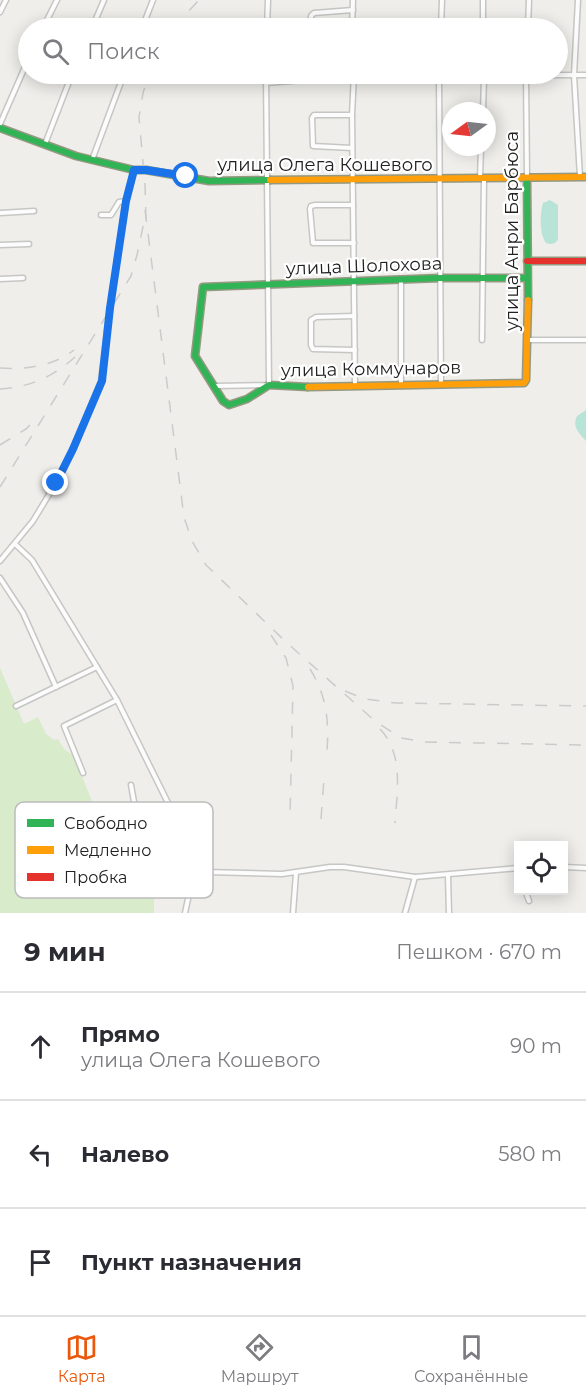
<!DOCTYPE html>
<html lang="ru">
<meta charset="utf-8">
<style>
body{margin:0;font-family:Montserrat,sans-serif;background:#f2f2f3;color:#2b2b33}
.controls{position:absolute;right:18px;bottom:18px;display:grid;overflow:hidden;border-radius:0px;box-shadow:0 3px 15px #0003}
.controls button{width:54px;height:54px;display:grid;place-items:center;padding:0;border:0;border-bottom:2px solid #e1e1e2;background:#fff;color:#2b2b33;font:30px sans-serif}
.compass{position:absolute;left:442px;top:102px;width:54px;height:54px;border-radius:50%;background:#fff;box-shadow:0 3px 15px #0003;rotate:255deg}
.stop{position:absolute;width:18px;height:18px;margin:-14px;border:4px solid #1a73e8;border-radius:50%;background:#fff}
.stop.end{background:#1a73e8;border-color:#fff;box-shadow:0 2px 6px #0008}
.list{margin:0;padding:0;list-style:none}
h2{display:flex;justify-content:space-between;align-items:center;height:78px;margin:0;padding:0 24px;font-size:26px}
h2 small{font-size:20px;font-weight:400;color:#7c7c81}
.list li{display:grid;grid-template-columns:39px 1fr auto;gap:18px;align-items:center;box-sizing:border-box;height:108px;padding:0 24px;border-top:2px solid #e1e1e2}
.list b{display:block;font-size:22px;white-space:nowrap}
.list p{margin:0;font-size:20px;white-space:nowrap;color:#7c7c81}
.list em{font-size:20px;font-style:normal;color:#7c7c81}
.icon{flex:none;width:33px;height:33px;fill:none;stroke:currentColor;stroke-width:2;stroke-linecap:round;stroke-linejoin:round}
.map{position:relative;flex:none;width:586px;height:913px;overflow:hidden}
.search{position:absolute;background:#fff;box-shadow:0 3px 15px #0003;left:18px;right:18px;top:18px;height:66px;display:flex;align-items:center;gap:15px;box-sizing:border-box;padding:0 21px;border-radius:33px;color:#7c7c81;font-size:22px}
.sheet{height:402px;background:#fff}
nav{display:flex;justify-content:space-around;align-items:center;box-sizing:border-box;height:84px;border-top:2px solid #e1e1e2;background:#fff;font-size:16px;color:#7c7c81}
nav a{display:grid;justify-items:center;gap:3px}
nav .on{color:#ea580c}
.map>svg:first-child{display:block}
.grass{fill:#d8ebcb}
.pitch{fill:#b7e4d6}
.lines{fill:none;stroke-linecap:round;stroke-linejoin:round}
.street-casing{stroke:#c6c6c4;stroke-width:7}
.fast-casing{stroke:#959982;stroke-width:9}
.slow-casing{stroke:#959982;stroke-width:9}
.jam-casing{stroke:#959982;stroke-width:9}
.street{stroke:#fdfcfc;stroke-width:4}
.fast{stroke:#30b455;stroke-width:6}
.slow{stroke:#ff9f0a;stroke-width:6}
.jam{stroke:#e5322d;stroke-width:6}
.rail{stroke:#cbcbcb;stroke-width:1.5;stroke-dasharray:12 12;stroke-linecap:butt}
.route{stroke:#1a73e8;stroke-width:8}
.labels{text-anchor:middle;stroke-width:4.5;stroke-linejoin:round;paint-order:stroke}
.street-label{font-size:18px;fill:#212121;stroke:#fff}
.key{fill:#fff;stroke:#bcbcbc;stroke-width:1.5}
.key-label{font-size:16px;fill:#212121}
</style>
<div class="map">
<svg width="586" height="913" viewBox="0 0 586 913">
<rect width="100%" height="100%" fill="#efeeea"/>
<polygon class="grass" points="0,668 24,724 38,717 46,734 54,740 58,739 64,749 74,756 93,804 89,812 97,820 94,827 98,832 98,840 93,841 90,848 93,850 103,847 113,886 145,883 154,895 154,913 0,913"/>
<g class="pitch">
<path d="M550,200l8,5v34c-2,5 -7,6 -12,4 -7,-9 -6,-30 -3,-40z"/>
<path d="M586,410v31c-7,-8 -14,-14 -9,-25z"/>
</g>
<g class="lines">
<defs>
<g id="street">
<polyline points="483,0 483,28"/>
<polyline points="578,0 574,75 580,177"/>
<polyline points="0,12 6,0"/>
<polyline points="43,28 57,0"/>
<polyline points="92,28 104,0"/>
<polyline points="142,28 153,0"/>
<polyline points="267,28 268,0"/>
<polyline points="311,28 311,16 314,13 353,10"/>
<polyline points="352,28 353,0"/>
<polyline points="441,28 442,0"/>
<polyline points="528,28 529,0"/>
<polyline points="354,74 352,115 355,386"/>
<polyline points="439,74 441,384"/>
<polyline points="526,74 527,178"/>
<polyline points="266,83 354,76 586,75"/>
<polyline points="483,111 484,78 483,74"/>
<polyline points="352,115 314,115 312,118 313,146 352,148"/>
<polyline points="0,124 28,60"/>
<polyline points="45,144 72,74"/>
<polyline points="92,160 124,74"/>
<polyline points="480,178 481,147"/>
<polyline points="353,205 315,205 311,206 310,209 313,243 354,243"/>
<polyline points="0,213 34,211"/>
<polyline points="101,215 111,215 119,202 126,201"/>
<polyline points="0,245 29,244"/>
<polyline points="0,279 23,278"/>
<polyline points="354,316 316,317 311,320 311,345 313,349 355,350"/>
<polyline points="482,340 484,179"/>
<polyline points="527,340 586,340"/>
<polyline points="401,385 401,280"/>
<polyline points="215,386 269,385 266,74"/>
<polyline points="15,544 32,560 117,700 174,815 206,872 282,874 330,867 344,867 415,877 518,868"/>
<polyline points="0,561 33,521 56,483 73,449 101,381 110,308 126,201 134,170"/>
<polyline points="0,578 23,613 56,687"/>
<polyline points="16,706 97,667"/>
<polyline points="83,773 64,726 117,700"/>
<polyline points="131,785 148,880"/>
<polyline points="138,818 174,815"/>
<polyline points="564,867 586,868"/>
<polyline points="448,876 449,913"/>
<polyline points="525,890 529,901"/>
<polyline points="185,913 194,871 198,862"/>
<polyline points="293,913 296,873"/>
<polyline points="405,913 415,877"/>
</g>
<g id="fast">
<polyline points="0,128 76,156 134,170 146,170 209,181 270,180"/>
<polyline points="527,178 528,300"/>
<polyline points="308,387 269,385 247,399 229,405 223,401 195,356 203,287 440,278 526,278"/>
</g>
<g id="slow">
<polyline points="270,180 586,177"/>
<polyline points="308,387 524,383 526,380 528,300"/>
</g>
<polyline id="jam" points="527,261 586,261"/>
</defs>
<use href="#street" class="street-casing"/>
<use href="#fast" class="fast-casing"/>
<use href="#slow" class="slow-casing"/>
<use href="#jam" class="jam-casing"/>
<use href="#street" class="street"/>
<use href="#fast" class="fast"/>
<use href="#slow" class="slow"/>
<use href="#jam" class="jam"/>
<g class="rail">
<polyline points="173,28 199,0"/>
<polyline points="145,210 184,517 192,541 206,565 286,642 375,721 401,738 425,742 586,745"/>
<polyline points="146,219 145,185 139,117 143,93 149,74"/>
<path d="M0,368c25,2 54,-2 74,-18"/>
<path d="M0,389c30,-2 53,-12 75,-32"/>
<polyline points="0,445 26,429 37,418"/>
<polyline points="0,487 131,276 137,255 144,222"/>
<polyline points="271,635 286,658 293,686 290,818"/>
<path d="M310,669c17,27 19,52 17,83"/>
<polyline points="345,691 365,699 396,703 586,706"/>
<path d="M380,729c24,25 17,63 15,94"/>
<polyline points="321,819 324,779"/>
</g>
</g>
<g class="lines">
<polyline class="route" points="56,483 73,449 102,381 110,308 126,201 134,170 146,170 186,176"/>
</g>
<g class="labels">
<g class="street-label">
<text x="325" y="171">улица Олега Кошевого</text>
<text transform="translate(512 231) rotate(-90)" y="6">улица Анри Барбюса</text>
<text transform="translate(364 266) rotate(-2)" y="6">улица Шолохова</text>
<text transform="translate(371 369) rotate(-1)" y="6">улица Коммунаров</text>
</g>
</g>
<rect x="15" y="802" width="198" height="96" rx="9" class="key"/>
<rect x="27" y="819" width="27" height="8" fill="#30b455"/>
<rect x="27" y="846" width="27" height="8" fill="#ff9f0a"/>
<rect x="27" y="873" width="27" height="8" fill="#e5322d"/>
<g class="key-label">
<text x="64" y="829">Свободно</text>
<text x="64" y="856">Медленно</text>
<text x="64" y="883">Пробка</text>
</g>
</svg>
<div class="controls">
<button><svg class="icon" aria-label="locate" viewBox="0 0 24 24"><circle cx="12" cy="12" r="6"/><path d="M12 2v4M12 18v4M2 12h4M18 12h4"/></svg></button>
</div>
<svg class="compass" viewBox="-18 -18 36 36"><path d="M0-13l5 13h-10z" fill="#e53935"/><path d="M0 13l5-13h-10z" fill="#7c7c81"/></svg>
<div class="stop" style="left:186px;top:176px"></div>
<div class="stop end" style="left:56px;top:483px"></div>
<div class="search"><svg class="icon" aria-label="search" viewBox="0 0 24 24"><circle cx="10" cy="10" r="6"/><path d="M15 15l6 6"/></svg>Поиск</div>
</div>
<section class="sheet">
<h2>9 мин<small>Пешком · 670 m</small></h2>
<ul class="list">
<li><svg class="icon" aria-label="ahead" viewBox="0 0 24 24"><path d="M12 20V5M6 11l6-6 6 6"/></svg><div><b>Прямо</b><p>улица Олега Кошевого</p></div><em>90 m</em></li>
<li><svg class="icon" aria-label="left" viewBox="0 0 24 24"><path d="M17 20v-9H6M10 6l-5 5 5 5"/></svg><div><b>Налево</b></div><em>580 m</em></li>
<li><svg class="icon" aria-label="arrive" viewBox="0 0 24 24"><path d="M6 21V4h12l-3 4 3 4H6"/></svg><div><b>Пункт назначения</b></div></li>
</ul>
</section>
<nav>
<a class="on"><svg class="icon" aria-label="map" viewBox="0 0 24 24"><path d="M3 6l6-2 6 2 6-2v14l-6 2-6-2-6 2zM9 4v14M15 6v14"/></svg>Карта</a>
<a><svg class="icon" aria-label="directions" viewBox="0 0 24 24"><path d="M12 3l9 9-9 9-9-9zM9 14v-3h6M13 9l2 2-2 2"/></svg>Маршрут</a>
<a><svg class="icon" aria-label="saved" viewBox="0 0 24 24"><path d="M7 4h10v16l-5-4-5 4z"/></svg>Сохранённые</a>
</nav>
